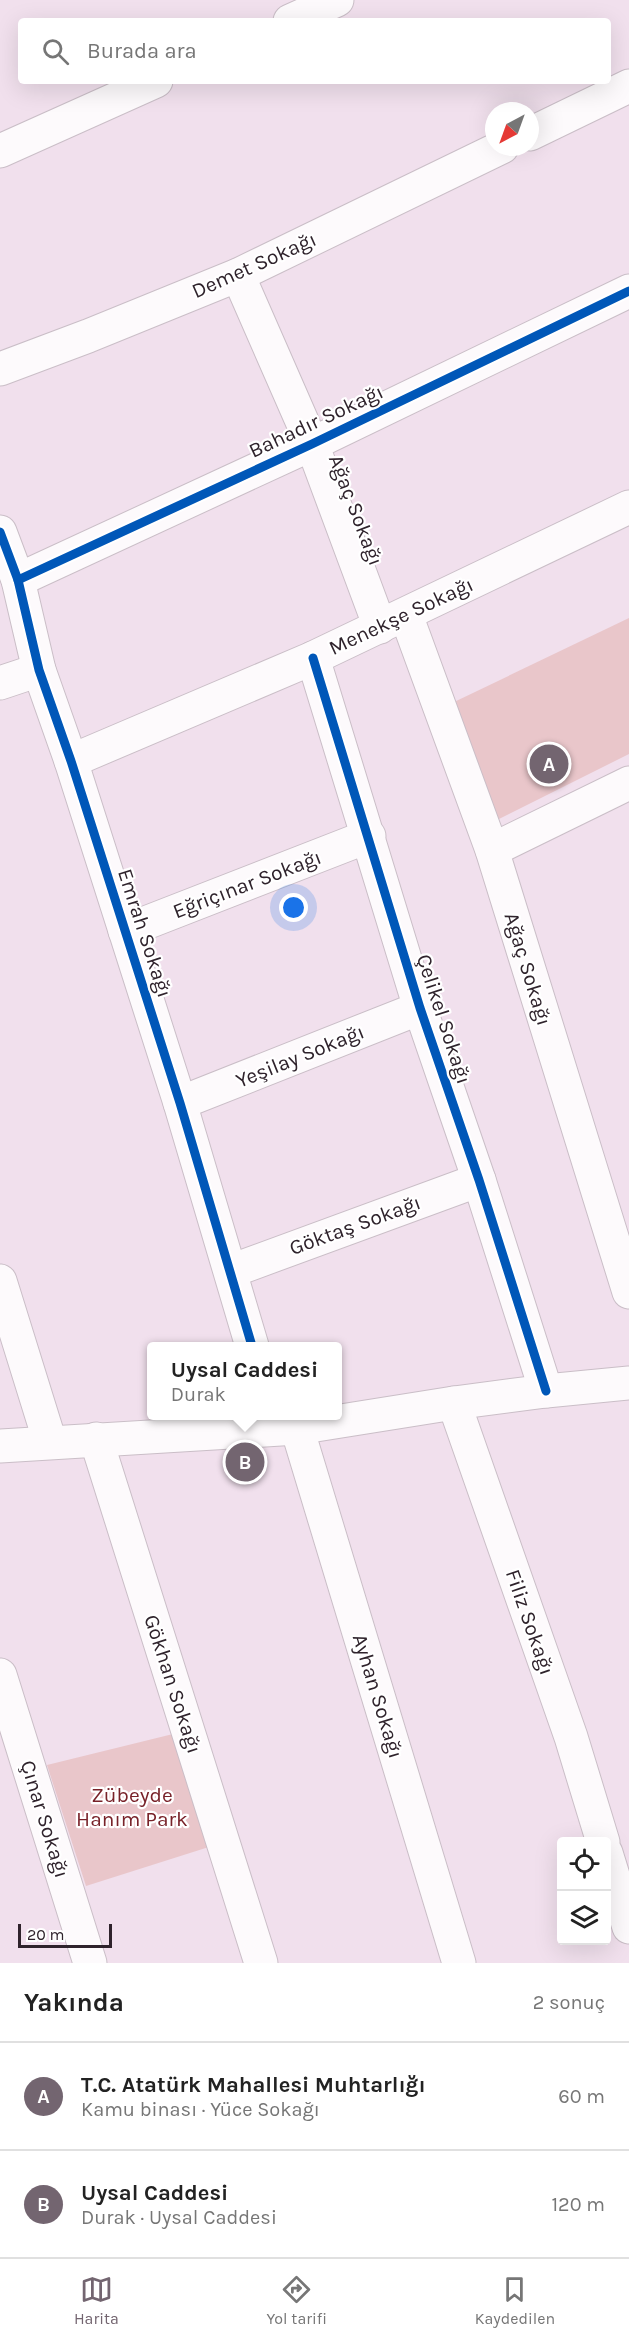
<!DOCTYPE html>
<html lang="tr">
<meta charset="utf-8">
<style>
body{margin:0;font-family:Karla,sans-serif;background:#f6f6f6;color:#222}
.controls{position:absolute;right:18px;bottom:18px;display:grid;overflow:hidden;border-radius:6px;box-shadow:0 6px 24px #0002}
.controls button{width:54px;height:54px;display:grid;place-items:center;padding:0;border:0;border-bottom:2px solid #e0e0e0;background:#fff;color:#222;font:30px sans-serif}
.compass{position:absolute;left:485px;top:102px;width:54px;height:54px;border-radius:50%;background:#fff;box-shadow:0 6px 24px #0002;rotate:221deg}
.scale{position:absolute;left:18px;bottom:15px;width:94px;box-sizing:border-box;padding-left:6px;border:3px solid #2f232c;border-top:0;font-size:16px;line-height:21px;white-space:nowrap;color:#2f232c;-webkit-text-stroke:4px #fff;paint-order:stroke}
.you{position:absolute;left:294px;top:908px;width:21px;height:21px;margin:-15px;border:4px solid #fff;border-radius:50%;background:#1a73e8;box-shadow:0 0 0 9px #1a73e833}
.badge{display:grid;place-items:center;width:39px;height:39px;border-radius:50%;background:#736570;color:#fff;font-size:20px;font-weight:700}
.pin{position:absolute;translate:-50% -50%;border:3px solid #fff;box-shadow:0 2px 6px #0006}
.popup{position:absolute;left:147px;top:1342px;width:195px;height:78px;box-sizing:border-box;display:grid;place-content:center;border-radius:6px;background:#fff;filter:drop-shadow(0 2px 4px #0005);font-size:20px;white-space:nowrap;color:#767676}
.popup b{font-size:22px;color:#222}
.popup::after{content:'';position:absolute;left:50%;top:100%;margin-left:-12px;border:12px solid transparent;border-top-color:#fff}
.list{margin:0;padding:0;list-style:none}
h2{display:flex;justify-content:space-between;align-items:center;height:78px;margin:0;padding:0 24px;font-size:26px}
h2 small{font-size:20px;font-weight:400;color:#767676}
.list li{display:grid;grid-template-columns:39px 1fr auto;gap:18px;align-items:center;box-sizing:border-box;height:108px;padding:0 24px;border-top:2px solid #e0e0e0}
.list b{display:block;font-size:22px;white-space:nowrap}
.list p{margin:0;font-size:20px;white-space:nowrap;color:#767676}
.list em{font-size:20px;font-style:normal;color:#767676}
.icon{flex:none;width:33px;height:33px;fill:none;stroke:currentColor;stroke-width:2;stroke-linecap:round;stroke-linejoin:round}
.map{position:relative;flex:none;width:629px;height:1963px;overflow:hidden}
.search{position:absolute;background:#fff;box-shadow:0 6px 24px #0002;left:18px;right:18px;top:18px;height:66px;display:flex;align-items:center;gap:15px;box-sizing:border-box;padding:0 21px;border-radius:6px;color:#767676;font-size:22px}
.sheet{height:294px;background:#fff}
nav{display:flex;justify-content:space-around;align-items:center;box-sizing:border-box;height:84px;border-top:2px solid #e0e0e0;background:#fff;font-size:16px;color:#767676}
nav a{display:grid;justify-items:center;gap:3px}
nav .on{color:#736570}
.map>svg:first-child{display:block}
.green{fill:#e9c6ca}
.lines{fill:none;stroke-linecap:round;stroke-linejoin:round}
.minor-casing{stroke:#cabec7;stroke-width:35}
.tertiary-casing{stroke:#cabec7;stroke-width:35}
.minor{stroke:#fdfafc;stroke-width:33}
.tertiary{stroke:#fdfafc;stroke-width:33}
.cycleway-casing{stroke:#fff;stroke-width:13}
.cycleway{stroke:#0057b8;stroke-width:9}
.labels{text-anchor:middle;stroke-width:4.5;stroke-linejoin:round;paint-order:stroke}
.street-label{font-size:21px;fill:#2f232c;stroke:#fff}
.park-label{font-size:21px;fill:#782229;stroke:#fff}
</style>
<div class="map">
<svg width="629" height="1963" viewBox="0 0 629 1963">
<rect width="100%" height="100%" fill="#f1e0ed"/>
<g class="green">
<polygon points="629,618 629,754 495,821 452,703"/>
<polygon points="173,1734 212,1846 86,1886 47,1765"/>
</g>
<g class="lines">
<defs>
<g id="minor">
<polyline points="290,21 337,0"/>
<polyline points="530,134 629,86"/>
<polyline points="0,151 156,81"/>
<polyline points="238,275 312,444 380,627"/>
<polyline points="0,369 88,336 238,275 502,147"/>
<polyline points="0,532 18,580 39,670 71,761 180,1103 252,1346"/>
<polyline points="18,580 312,444 629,291"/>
<polyline points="406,615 492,850 629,1292"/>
<polyline points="313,658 420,1008 479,1180 546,1391"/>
<polyline points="0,683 39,670"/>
<polyline points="71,761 313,658 629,507"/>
<polyline points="492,850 629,783"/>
<polyline points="125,931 369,836"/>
<polyline points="180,1103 420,1008"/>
<polyline points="231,1271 479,1180"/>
<polyline points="0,1281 50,1442"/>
<polyline points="454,1403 571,1737 603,1842"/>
<polyline points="297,1428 459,1963"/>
<polyline points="96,1439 261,1963"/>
<polyline points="0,1675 90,1963"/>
<polyline points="606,1853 629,1927"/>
</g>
<polyline id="tertiary" points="0,1446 297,1428 454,1403 546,1391 629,1383"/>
</defs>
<use href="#minor" class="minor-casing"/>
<use href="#tertiary" class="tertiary-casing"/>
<use href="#minor" class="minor"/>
<use href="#tertiary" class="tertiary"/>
<defs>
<g id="cycleway">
<polyline points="0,532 18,580 39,670 71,761 180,1103 252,1346"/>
<polyline points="18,580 312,444 629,291"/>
<polyline points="313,658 420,1008 479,1180 546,1391"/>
</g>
</defs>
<use href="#cycleway" class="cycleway-casing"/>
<use href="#cycleway" class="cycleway"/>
</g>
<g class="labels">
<g class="street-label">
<text transform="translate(254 265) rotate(-24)" y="7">Demet Sokağı</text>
<text transform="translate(316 421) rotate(-25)" y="7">Bahadır Sokağı</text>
<text transform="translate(356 510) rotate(69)" y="7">Ağaç Sokağı</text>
<text transform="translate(401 616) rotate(-25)" y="7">Menekşe Sokağı</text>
<text transform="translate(247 884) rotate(-21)" y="7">Eğriçınar Sokağı</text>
<text transform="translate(145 933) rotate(72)" y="7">Emrah Sokağı</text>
<text transform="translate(528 969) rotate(73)" y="7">Ağaç Sokağı</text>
<text transform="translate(444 1019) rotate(72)" y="7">Çelikel Sokağı</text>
<text transform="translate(300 1056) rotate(-22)" y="7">Yeşilay Sokağı</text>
<text transform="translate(355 1225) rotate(-20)" y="7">Göktaş Sokağı</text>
<text transform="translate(530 1622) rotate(71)" y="7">Filiz Sokağı</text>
<text transform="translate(173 1684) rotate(72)" y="7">Gökhan Sokağı</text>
<text transform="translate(378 1696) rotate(73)" y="7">Ayhan Sokağı</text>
<text transform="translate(45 1819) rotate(73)" y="7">Çınar Sokağı</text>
</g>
<g class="park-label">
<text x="132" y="1802">Zübeyde<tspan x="132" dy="24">Hanım Park</tspan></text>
</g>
</g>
</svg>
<div class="controls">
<button><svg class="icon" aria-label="locate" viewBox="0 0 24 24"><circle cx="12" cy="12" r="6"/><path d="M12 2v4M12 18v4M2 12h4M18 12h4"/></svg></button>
<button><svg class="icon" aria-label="layers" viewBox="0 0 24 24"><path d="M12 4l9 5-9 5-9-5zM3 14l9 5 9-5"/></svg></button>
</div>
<svg class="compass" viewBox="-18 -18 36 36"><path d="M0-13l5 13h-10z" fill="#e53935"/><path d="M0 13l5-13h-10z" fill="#767676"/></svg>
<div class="scale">20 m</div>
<div class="you"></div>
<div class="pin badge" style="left:549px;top:764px">A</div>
<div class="pin badge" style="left:245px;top:1462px">B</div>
<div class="popup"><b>Uysal Caddesi</b>Durak</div>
<div class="search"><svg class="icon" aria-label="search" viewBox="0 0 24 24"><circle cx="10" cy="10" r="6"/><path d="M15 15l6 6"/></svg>Burada ara</div>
</div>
<section class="sheet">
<h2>Yakında<small>2 sonuç</small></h2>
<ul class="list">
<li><span class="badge">A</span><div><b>T.C. Atatürk Mahallesi Muhtarlığı</b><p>Kamu binası · Yüce Sokağı</p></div><em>60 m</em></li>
<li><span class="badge">B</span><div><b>Uysal Caddesi</b><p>Durak · Uysal Caddesi</p></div><em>120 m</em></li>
</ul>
</section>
<nav>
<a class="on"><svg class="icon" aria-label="map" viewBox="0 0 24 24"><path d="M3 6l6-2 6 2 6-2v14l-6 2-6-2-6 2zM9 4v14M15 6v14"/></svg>Harita</a>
<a><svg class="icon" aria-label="directions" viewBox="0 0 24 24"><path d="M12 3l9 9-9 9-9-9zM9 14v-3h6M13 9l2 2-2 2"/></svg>Yol tarifi</a>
<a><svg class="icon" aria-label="saved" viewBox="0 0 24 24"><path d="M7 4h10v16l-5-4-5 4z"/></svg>Kaydedilen</a>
</nav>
